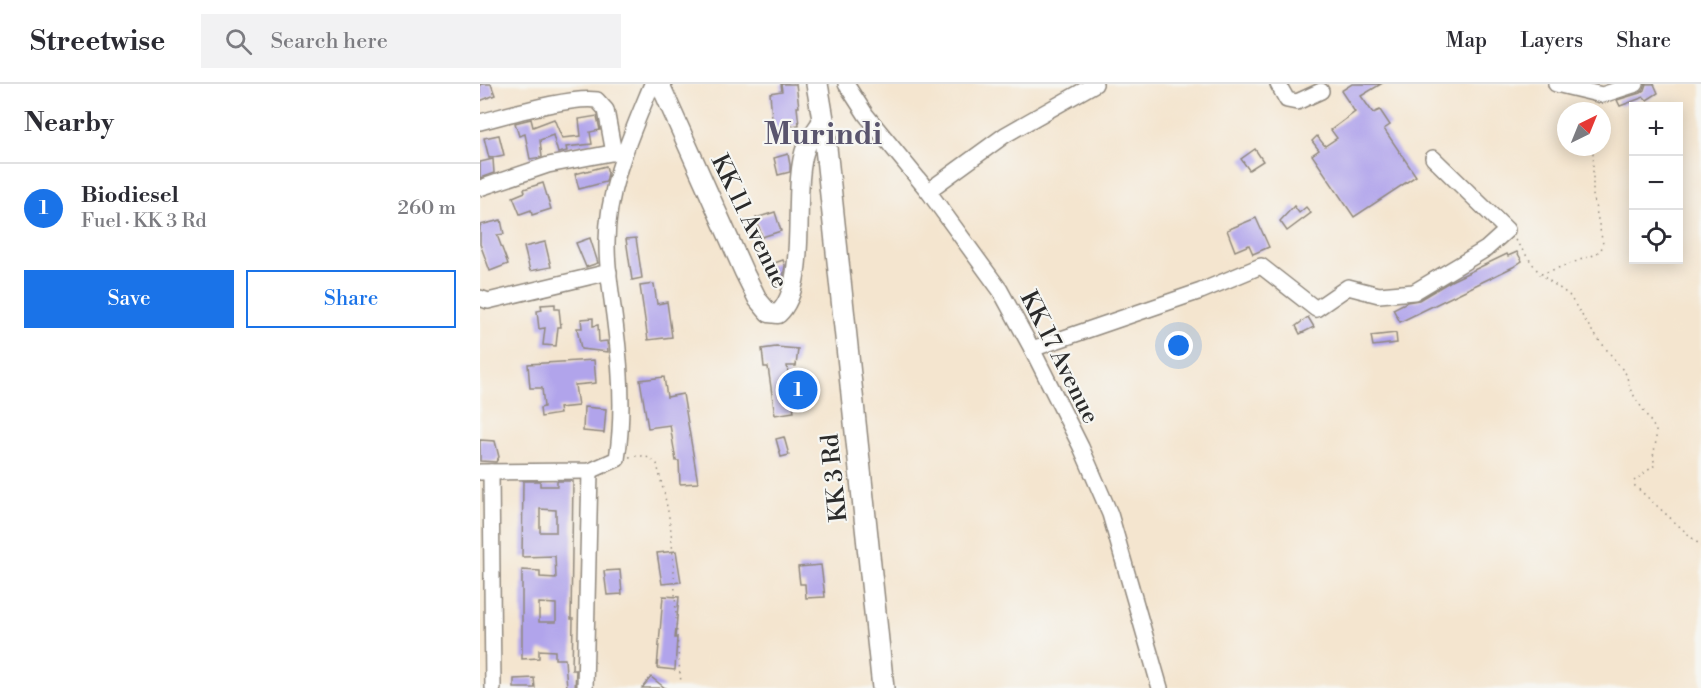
<!DOCTYPE html>
<meta charset="utf-8">
<style>
body{margin:0;font-family:"Libre Bodoni",serif;background:#f2f2f3;color:#2b2b33}
.controls{position:absolute;right:18px;top:18px;display:grid;overflow:hidden;border-radius:0px;box-shadow:0 3px 15px #0003}
.controls button{width:54px;height:54px;display:grid;place-items:center;padding:0;border:0;border-bottom:2px solid #e1e1e2;background:#fff;color:#2b2b33;font:30px sans-serif}
.compass{position:absolute;left:1077px;top:18px;width:54px;height:54px;border-radius:50%;background:#fff;box-shadow:0 3px 15px #0003;rotate:43deg}
.you{position:absolute;left:699px;top:262px;width:21px;height:21px;margin:-15px;border:4px solid #fff;border-radius:50%;background:#1a73e8;box-shadow:0 0 0 9px #1a73e833}
.badge{display:grid;place-items:center;width:39px;height:39px;border-radius:50%;background:#1a73e8;color:#fff;font-size:20px;font-weight:700}
.pin{position:absolute;translate:-50% -50%;border:3px solid #fff;box-shadow:0 2px 6px #0006}
.list{margin:0;padding:0;list-style:none}
h2{display:flex;justify-content:space-between;align-items:center;height:78px;margin:0;padding:0 24px;font-size:26px}
h2 small{font-size:20px;font-weight:400;color:#7c7c81}
.list li{display:grid;grid-template-columns:39px 1fr auto;gap:18px;align-items:center;box-sizing:border-box;height:90px;padding:0 24px;border-top:2px solid #e1e1e2}
.list b{display:block;font-size:22px;white-space:nowrap}
.list p{margin:0;font-size:20px;white-space:nowrap;color:#7c7c81}
.list em{font-size:20px;font-style:normal;color:#7c7c81}
.actions{display:flex;gap:12px;padding:18px 24px}
.actions a{flex:1;padding:14px 0;border:2px solid #1a73e8;border-radius:0px;text-align:center;font-size:21px;color:#1a73e8}
.actions .main{background:#1a73e8;color:#fff}
.icon{flex:none;width:33px;height:33px;fill:none;stroke:currentColor;stroke-width:2;stroke-linecap:round;stroke-linejoin:round}
.map{position:relative;flex:none;width:1221px;height:604px;overflow:hidden}
header{display:flex;align-items:center;gap:36px;box-sizing:border-box;height:84px;padding:0 30px;background:#fff;border-bottom:2px solid #e1e1e2}
header strong{font-size:28px}
nav{display:flex;gap:33px;margin-inline-start:auto;font-size:21px}
.search{width:420px;height:54px;background:#f2f2f3;display:flex;align-items:center;gap:15px;box-sizing:border-box;padding:0 21px;border-radius:0px;color:#7c7c81;font-size:22px}
main{display:flex}
aside{flex:1;background:#fff}
.map>svg:first-child{display:block}
.building{fill:#b1a4eb;fill-rule:evenodd}
.lines{fill:none;stroke-linecap:round;stroke-linejoin:round}
.minor-casing{stroke:#90887d;stroke-width:18}
.major-casing{stroke:#90887d;stroke-width:21}
.highway-casing{stroke:#90887d;stroke-width:24}
.path{stroke:#90887d;stroke-width:1.5;stroke-dasharray:1.5 4.5;stroke-linecap:butt}
.minor{stroke:#fff;stroke-width:15}
.major{stroke:#fff;stroke-width:18}
.highway{stroke:#fff;stroke-width:21}
.labels{text-anchor:middle;stroke-width:4.5;stroke-linejoin:round;paint-order:stroke}
.street-label{font-size:24px;fill:#2b2b2b;stroke:#f6f6f2}
.district-label{font-size:30px;font-weight:bold;fill:#5a556e;stroke:#f6f6f2}
</style>
<header>
<strong>Streetwise</strong>
<div class="search"><svg class="icon" aria-label="search" viewBox="0 0 24 24"><circle cx="10" cy="10" r="6"/><path d="M15 15l6 6"/></svg>Search here</div>
<nav><a>Map</a><a>Layers</a><a>Share</a></nav>
</header>
<main>
<aside>
<h2>Nearby<small></small></h2>
<ul class="list">
<li><span class="badge">1</span><div><b>Biodiesel</b><p>Fuel · KK 3 Rd</p></div><em>260 m</em></li>
</ul>
<div class="actions"><a class="main">Save</a><a>Share</a></div>
</aside>
<div class="map">
<svg width="1221" height="604" viewBox="0 0 1221 604">
<rect width="100%" height="100%" fill="#f6f6f2"/>
<filter id="ink" filterUnits="userSpaceOnUse"><feTurbulence type="fractalNoise" baseFrequency=".0167" numOctaves="2"/><feDisplacementMap in="SourceGraphic" scale="12" xChannelSelector="R" yChannelSelector="G"/><feConvolveMatrix kernelMatrix="1 2 1 2 8 2 1 2 1" color-interpolation-filters="sRGB"/></filter>
<filter id="wash" filterUnits="userSpaceOnUse"><feTurbulence type="fractalNoise" baseFrequency=".008" numOctaves="4" result="noise"/><feDisplacementMap in="SourceGraphic" scale="24" xChannelSelector="R" yChannelSelector="G"/><feGaussianBlur stdDeviation="1.35" result="paint"/><feColorMatrix in="noise" values="0 0 0 0 0 0 0 0 0 0 0 0 0 0 0 0 0 1.4 0 .05"/><feComposite in="paint" operator="in"/></filter>
<g filter="url(#wash)">
<rect width="100%" height="100%" fill="#f4e5cf"/>
<g id="blocks">
<g class="building">
<polygon points="0,0 11,0 15,11 0,17"/>
<polygon points="301,0 316,0 319,23 317,23 319,41 304,43 306,50 294,53 290,36 292,35 290,9 302,7"/>
<polygon points="872,0 901,0 881,12 893,29 900,26 910,41 904,45 936,92 874,133 832,71 839,66 832,57 837,52 845,62 857,54 851,46 875,28 861,7"/>
<polygon points="1166,0 1174,0 1178,9 1167,16 1164,13 1140,22 1137,16 1160,9 1164,6"/>
<polygon points="117,32 120,46 110,48 112,60 86,63 87,67 78,69 73,51 60,56 62,73 50,75 45,50 39,52 35,39 51,35 53,43 74,35 82,54 101,52 99,35"/>
<polygon points="19,51 24,71 9,74 4,54"/>
<polygon points="775,65 783,77 769,86 761,75"/>
<polygon points="308,70 310,81 310,88 298,91 294,74"/>
<polygon points="13,75 14,89 0,94 0,78"/>
<polygon points="126,82 128,89 126,98 99,105 95,90"/>
<polygon points="63,99 71,125 52,131 51,126 40,130 33,113 45,108 44,105"/>
<polygon points="814,122 819,129 826,123 831,129 807,147 800,137"/>
<polygon points="295,128 301,147 282,153 276,134"/>
<polygon points="776,134 789,163 773,170 769,161 755,167 747,146"/>
<polygon points="21,136 24,150 17,151 28,180 10,187 0,160 0,141"/>
<polygon points="110,154 118,179 106,183 96,159"/>
<polygon points="156,154 162,194 152,196 146,155"/>
<polygon points="65,158 71,183 50,187 44,163"/>
<polygon points="1037,168 1042,177 1033,183 920,238 913,225 927,218 939,216 971,197 1027,170 1028,172"/>
<polygon points="303,176 305,181 303,195 302,198 296,200 289,181"/>
<polygon points="174,200 177,220 187,218 192,253 168,256 160,202"/>
<polygon points="75,220 75,225 79,225 81,243 78,243 76,262 63,261 65,244 59,245 57,227 62,226 61,221"/>
<polygon points="828,233 834,243 820,250 816,242"/>
<polygon points="113,234 113,242 118,241 119,258 127,257 128,268 101,265 97,244 102,244 101,235"/>
<polygon points="916,249 917,259 893,262 891,252"/>
<polygon points="296,263 318,265 316,282 307,282 314,328 295,331 288,283 284,283 282,265"/>
<polygon points="114,276 116,299 95,301 98,322 79,324 80,330 61,333 60,324 64,323 62,304 50,304 48,280"/>
<polygon points="184,293 187,313 203,310 218,399 200,400 199,377 196,377 190,341 168,344 160,296"/>
<polygon points="104,323 126,325 124,349 103,347"/>
<polygon points="304,353 309,371 301,373 296,355"/>
<polygon points="0,356 15,357 19,373 16,378 0,377"/>
<path d="M43,397h17v5h17v-5h16l-2,138h2l-1,51h4l-1,18h-8l-2,-29h-10v-8l-16,-1v8l-17,1v-89l18,1v6l16,1 -1,-22 -33,1zM60,425l16,1v22h-16zM59,519l17,1v18h-17z"/>
<polygon points="196,467 201,498 182,500 177,469"/>
<polygon points="341,481 345,513 326,514 325,500 320,500 318,483"/>
<polygon points="140,486 142,510 127,511 124,487"/>
<polygon points="183,512 199,513 195,554 197,554 195,586 177,584"/>
<polygon points="171,593 185,604 162,604"/>
<polygon points="54,594 55,604 34,604 34,595"/>
</g>
</g>
</g>
<g filter="url(#ink)">
<use href="#blocks" fill-opacity="0" stroke="#90887d" stroke-width="1.5"/>
<g class="lines">
<defs>
<g id="minor">
<polyline points="366,0 386,31 448,107 520,206 552,265 601,363 630,430 680,604"/>
<polyline points="798,0 807,16 817,18 841,7"/>
<polyline points="1076,0 1122,11 1156,0"/>
<path d="M0,38c28,-7 91,-26 117,-22l9,10 8,43"/>
<polyline points="0,104 68,81 142,67"/>
<polyline points="448,107 525,51 615,0"/>
<polyline points="0,214 8,217 129,188"/>
<polyline points="552,265 721,207 781,182 836,225 868,203 899,211 934,208 1006,165 1027,146 953,74"/>
<path d="M0,388l110,-1 27,-12c7,-44 4,-91 -2,-136 -3,-26 -8,-51 -8,-77 -1,-57 24,-111 45,-162"/>
<polyline points="11,388 13,604"/>
<polyline points="105,604 110,387"/>
</g>
<path id="major" d="M180,0l84,188 14,28 11,13 9,1c33,-30 12,-126 28,-167 4,-10 12,-19 17,-28"/>
<polyline id="highway" points="337,0 343,35 403,604"/>
</defs>
<use href="#minor" class="minor-casing"/>
<use href="#major" class="major-casing"/>
<use href="#highway" class="highway-casing"/>
<g class="path">
<polyline points="1035,156 1060,190 1089,211 1112,247 1146,290 1151,307 1176,346 1176,357 1173,373 1175,381 1154,397 1154,401 1221,462"/>
<polyline points="1061,190 1114,171 1121,166 1123,160 1113,111 1113,63"/>
<path d="M149,373c13,-2 18,-2 28,7 5,22 12,46 14,68 5,50 4,100 10,150"/>
</g>
<use href="#minor" class="minor"/>
<use href="#major" class="major"/>
<use href="#highway" class="highway"/>
</g>
</g>
<g class="labels">
<g class="street-label">
<text transform="translate(270 137) rotate(64)" y="8">KK 11 Avenue</text>
<text transform="translate(580 273) rotate(63)" y="8">KK 17 Avenue</text>
<text transform="translate(354 394) rotate(-96)" y="8">KK 3 Rd</text>
</g>
<g class="district-label">
<text x="343" y="60">Murindi</text>
</g>
</g>
</svg>
<div class="controls">
<button>+</button>
<button>−</button>
<button><svg class="icon" aria-label="locate" viewBox="0 0 24 24"><circle cx="12" cy="12" r="6"/><path d="M12 2v4M12 18v4M2 12h4M18 12h4"/></svg></button>
</div>
<svg class="compass" viewBox="-18 -18 36 36"><path d="M0-13l5 13h-10z" fill="#e53935"/><path d="M0 13l5-13h-10z" fill="#7c7c81"/></svg>
<div class="you"></div>
<div class="pin badge" style="left:318px;top:306px">1</div>
</div>
</main>
